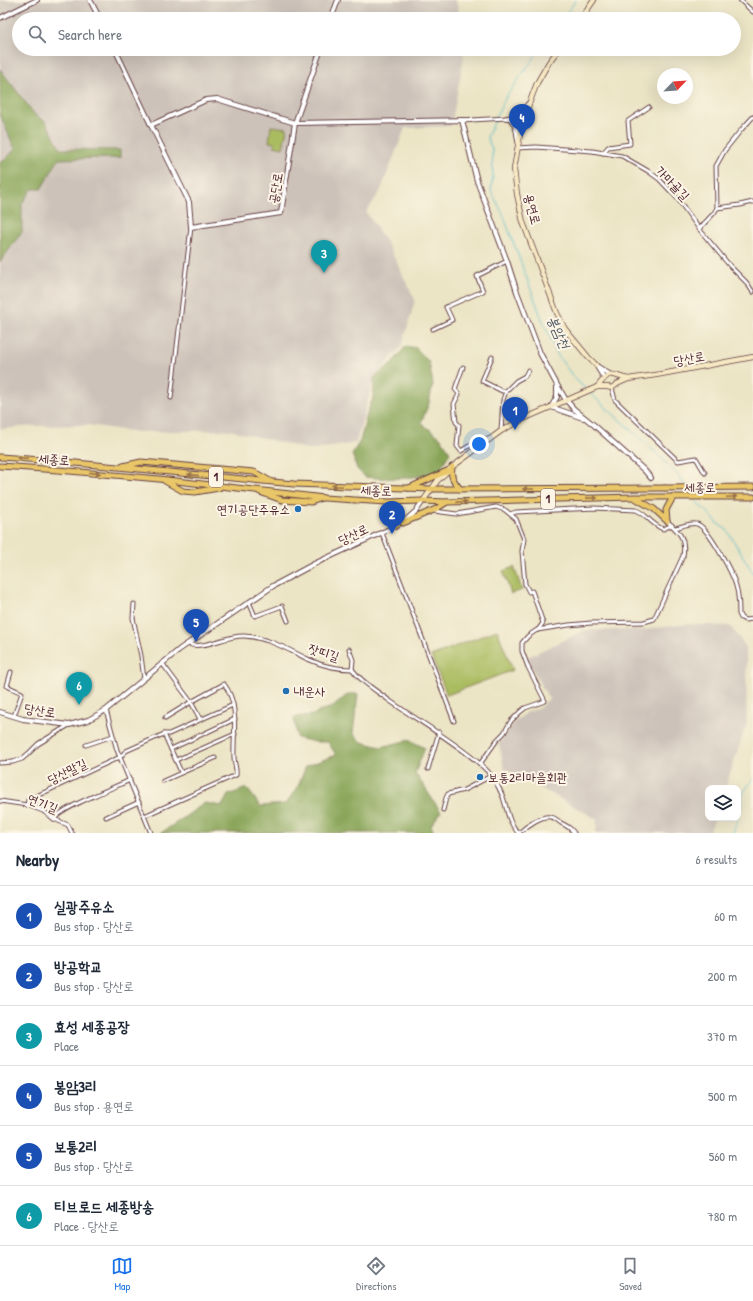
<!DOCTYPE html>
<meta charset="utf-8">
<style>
body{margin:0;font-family:"Patrick Hand","Poor Story",sans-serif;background:#f2f2f3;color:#1f2937}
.controls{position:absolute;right:12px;bottom:12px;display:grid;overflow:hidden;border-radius:8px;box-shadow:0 4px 16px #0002}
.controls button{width:36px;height:36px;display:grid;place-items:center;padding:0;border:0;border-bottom:1px solid #e0e1e3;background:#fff;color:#1f2937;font:20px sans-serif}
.compass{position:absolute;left:657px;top:68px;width:36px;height:36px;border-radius:50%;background:#fff;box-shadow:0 4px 16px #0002;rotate:65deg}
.you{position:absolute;left:479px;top:444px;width:14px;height:14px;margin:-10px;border:3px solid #fff;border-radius:50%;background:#1a73e8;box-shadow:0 0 0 6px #1a73e833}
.badge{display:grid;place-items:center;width:26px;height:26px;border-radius:50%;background:#1a73e8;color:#fff;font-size:13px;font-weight:700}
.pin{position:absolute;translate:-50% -33px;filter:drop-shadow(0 1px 2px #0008)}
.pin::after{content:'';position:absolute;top:21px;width:14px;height:12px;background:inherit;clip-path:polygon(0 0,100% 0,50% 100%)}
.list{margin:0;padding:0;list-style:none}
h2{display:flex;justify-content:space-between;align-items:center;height:52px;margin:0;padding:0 16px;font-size:17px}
h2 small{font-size:13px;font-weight:400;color:#747a83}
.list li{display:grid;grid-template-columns:26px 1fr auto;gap:12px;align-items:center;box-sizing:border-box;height:60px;padding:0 16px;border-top:1px solid #e0e1e3}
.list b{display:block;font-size:15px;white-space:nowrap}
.list p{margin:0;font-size:13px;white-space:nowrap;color:#747a83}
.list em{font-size:13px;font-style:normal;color:#747a83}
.icon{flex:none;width:22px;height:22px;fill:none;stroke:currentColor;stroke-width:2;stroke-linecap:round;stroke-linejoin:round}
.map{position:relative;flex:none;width:753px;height:833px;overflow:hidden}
.search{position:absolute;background:#fff;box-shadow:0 4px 16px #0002;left:12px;right:12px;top:12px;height:44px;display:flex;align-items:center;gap:10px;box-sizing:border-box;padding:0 14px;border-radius:22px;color:#747a83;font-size:15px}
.sheet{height:412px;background:#fff}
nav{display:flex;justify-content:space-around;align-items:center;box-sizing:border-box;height:56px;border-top:1px solid #e0e1e3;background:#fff;font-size:11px;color:#747a83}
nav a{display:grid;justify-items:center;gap:2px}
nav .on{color:#1a73e8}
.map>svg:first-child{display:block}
.industrial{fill:#cdc2b9}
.green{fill:#aabc60;stroke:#7a6e46}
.forest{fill:#87a456;stroke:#686240}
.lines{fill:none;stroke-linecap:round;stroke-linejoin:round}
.stream{stroke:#50bdca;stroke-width:1}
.minor-casing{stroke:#623d42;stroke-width:5}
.tertiary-casing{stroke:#623d42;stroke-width:6}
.secondary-casing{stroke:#623d42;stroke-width:6}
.primary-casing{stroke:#623d42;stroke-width:7}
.trunk-casing{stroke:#623d42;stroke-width:7}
.minor{stroke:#fff;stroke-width:3}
.tertiary{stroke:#fff;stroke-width:4}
.secondary{stroke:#f6e9c3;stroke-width:4.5}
.primary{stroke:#e9c769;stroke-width:5}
.trunk{stroke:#e9c769;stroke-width:5}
.oneway{fill:#9a734a}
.poi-dot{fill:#1f6fb2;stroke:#fcf5e5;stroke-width:1.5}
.labels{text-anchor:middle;stroke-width:4;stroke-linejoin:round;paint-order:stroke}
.shield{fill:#fcf5e5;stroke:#7f5f63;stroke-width:1}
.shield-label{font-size:12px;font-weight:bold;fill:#4a1f2b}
.street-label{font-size:13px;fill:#4a1f2b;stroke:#fcf5e5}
.poi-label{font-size:13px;fill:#4a1f2b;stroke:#fcf5e5;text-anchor:start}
.water-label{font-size:14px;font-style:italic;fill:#4c5663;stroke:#fcf5e5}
</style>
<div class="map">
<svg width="753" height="833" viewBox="0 0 753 833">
<rect width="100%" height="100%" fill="#fcf5e5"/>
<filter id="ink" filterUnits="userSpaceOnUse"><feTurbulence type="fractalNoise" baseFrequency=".025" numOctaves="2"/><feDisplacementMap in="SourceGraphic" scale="8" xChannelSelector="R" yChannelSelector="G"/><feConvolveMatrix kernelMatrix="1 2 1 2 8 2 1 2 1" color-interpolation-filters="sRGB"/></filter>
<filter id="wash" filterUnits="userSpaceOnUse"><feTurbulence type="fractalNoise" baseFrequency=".012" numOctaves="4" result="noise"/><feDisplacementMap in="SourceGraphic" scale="16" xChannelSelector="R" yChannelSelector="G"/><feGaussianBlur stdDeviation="0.9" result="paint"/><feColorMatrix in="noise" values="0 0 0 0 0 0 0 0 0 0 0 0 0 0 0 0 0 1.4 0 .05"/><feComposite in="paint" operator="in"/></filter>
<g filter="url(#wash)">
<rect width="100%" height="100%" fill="#ebe4c5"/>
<g class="industrial">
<polygon points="0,0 455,0 458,7 460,19 19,19 19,49 463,49 464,56 451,126 405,128 380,192 366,212 388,245 415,300 402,346 374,378 356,443 311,450 230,430 136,432 89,425 32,426 0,429"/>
<polygon points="687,624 730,626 746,647 747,723 725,788 708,788 708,818 715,818 709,833 596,833 597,819 504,768 499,744 514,722 528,712 539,708 549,699 526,658 585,630 641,630"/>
</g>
<g class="green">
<polygon points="271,126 287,128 283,148 274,146 275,143 269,142"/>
<polygon points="514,567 522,590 511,594 503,571"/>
<polygon points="497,630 513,670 447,695 431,656"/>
</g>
<g class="forest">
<polygon points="0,69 35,115 46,122 61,149 120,150 120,158 59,159 41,189 32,189 22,204 22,232 0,262 0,162 5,160 15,149 0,115"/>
<path d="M406,346l10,2 13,14 4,22 -4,19 -8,20 19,14 10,15 -11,20c-28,7 -46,8 -74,5l-8,-8 -5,-15 8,-13 8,-30 5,-13 1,-20 19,-16z"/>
<polygon points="348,694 358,694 353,733 362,742 381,747 409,740 425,748 415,773 441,812 431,825 434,833 161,833 205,803 222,806 228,795 247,788 260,806 286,804 299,784 306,766 336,755 328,742 315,742 297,738 294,717 313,715 319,711 333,707"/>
</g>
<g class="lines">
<g class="stream">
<polyline points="563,19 576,0"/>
<polyline points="496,117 506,97 540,49"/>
<polyline points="495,120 487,137 492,149 493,175 491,191 502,212 542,319 558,356 574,378 587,390"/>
<polyline points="589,392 656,453 677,474 686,486"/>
<polyline points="694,499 700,506 707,511 718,524 727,530 753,573"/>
<polyline points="733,833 741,807 743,793 753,779"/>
</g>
</g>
</g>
<g filter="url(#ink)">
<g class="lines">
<defs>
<g id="minor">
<polyline points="740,0 753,12"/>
<polyline points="471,120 507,118"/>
<polyline points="517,148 536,147 592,151 622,156 648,171 659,179 677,198 700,230 730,266 746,282 753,292"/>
<polyline points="603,153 608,147 630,144 628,121 649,107"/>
<polyline points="717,208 740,205 753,202"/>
<polyline points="699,229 714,213 717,208 716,166 725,150 741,130 753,117"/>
<polyline points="433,329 452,320 446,307 483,291 477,276 507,261"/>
<polyline points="492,357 482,381 502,391 506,391 503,400 501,431"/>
<polyline points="463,367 455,389 459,394 454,404 456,422 459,425 457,446 461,451 479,440 489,439"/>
<polyline points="612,388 615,400 678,461 696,458 705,473"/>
<polyline points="506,391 516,381 525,376 528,370"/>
<polyline points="171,398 191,227"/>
<polyline points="434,511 457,514 496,507 505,510 516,519 524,539 522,551 525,584 529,592 532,591 543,623 538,630"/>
<path d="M510,514l6,-2 78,-4 42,2c11,4 14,14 27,19l9,-4"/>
<path d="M675,528c6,-1 16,-6 22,-4 11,3 36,50 39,62 3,9 3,19 3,28l2,4 4,2 8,-1"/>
<polyline points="382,533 454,721"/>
<polyline points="249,602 255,616 282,606 288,621"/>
<polyline points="134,604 133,618 141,656 144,679"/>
<path d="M188,644c16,6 38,-9 56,-8 24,1 46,15 66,24 13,6 28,9 42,9 10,14 25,22 38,32 30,21 62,39 90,63 11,9 18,20 23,33 5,15 4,22 15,36"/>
<polyline points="349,649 353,660 352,669"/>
<polyline points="162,663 191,702 200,719"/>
<polyline points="11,672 7,686 22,693 14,716"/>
<polyline points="106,710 117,750 151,833"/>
<polyline points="164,734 181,772"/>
<polyline points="86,745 113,736"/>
<polyline points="171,749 235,719"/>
<polyline points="176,760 235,734"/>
<polyline points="0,763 13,762 22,759 29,753 38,744 69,725"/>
<path d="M480,764l17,-24 7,-7 7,-12 9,-9 5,-4 20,-7 -17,-34 -6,-16v-8l6,-7 9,-6 32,-5 22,-2 53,-1 10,-3 29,-63c3,-18 -3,-23 -16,-35"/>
<polyline points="428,769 439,732"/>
<polyline points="163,781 215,758"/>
<polyline points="0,801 27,805 43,811 54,819 68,825 72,833"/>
<polyline points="27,805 28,800 120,757 126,751 164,734 169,734 233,705"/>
<polyline points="443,810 446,798 448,794 464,790 491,776"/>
<path d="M144,816l92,-41c1,-6 -2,-12 -2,-18 -1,-25 6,-52 -10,-73l-33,18 -26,16"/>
<polyline points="106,817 139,802"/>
<path d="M54,819c9,-12 59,-31 76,-39"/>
<path d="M519,833c6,-6 23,-18 31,-16 5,0 8,4 11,6 6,3 10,5 13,10"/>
</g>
<g id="tertiary">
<polyline points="90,0 100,19"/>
<polyline points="0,18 37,0"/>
<polyline points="331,19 338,0"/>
<polyline points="115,49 151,125 206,100 217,99 295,123 471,120"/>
<path d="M507,118c11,-1 15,-6 21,-14"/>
<path d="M510,118c6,7 7,14 8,23"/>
<polyline points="462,120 477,181 507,261 517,292 540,353 557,385 566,400 574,409 594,425 644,470 651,478"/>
<polyline points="151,125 189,202 191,227 281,213 295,123 321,49"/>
<polyline points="596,365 604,378"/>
<polyline points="598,367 609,374"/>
<polyline points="557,387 557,397 551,407 583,418"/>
<polyline points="405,521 416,511 423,501"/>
<polyline points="0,712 23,719 69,725 88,720 106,710 180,649 273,586 314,564 398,525"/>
</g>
<g id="secondary">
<polyline points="581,19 594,0"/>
<polyline points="559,49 549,62 537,83 529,104 521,129 514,169 517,194 523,222 557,313 565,329 588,357 596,365"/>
<path d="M597,387c15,-18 10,-13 31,-8"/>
<polyline points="423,501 438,480 452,467 501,431 521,420 597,387 607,387 612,388 617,384 628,379 656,375 753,357"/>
</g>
<g id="primary">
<path d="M452,467c-2,10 2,14 8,22"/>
<polyline points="432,489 665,488"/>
<polyline points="635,498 654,509 667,521 666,510 673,497"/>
<polyline points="423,501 447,502 634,497 673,497"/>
<polyline points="403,523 436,509 447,502"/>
</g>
<g id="trunk">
<polyline points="0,457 55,461 294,484 432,489"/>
<polyline points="0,466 58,470 159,479 324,498 386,502 423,501"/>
<polyline points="123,466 141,462 254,472 270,481"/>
<polyline points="165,481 183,491 195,492 219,488"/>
<polyline points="409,488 447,471"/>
<polyline points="665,488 753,487"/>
<polyline points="260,492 282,500 311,502 322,498"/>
<polyline points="673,497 753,497"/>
<polyline points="386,502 399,512 400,520 396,526"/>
</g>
</defs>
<use href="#minor" class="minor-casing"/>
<use href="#tertiary" class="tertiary-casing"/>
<use href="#secondary" class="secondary-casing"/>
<use href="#primary" class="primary-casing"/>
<use href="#trunk" class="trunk-casing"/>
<use href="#minor" class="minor"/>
<use href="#tertiary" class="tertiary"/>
<use href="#secondary" class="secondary"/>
<use href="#primary" class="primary"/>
<use href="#trunk" class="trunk"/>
</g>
<defs><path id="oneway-solid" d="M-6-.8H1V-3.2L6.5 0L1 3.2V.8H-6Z"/></defs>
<g class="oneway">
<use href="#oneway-solid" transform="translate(22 458) rotate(-176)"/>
<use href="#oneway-solid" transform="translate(95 473) rotate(5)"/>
<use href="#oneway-solid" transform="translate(193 475) rotate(-174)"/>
<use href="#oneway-solid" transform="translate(337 486) rotate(-178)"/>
<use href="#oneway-solid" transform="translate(528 489) rotate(-180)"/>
<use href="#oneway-solid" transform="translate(732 497) rotate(-2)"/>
<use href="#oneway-solid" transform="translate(592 498) rotate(-1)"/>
<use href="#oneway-solid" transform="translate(462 502) rotate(-1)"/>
</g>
</g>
<g class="poi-dot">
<circle cx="298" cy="509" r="4"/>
<circle cx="286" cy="691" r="4"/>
<circle cx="480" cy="777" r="4"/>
</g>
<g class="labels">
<g class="shield">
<rect x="209" y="467" width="14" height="20" rx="3"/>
<rect x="541" y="489" width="14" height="20" rx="3"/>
</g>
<g class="shield-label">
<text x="216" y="481">1</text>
<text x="548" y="503">1</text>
</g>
<g class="street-label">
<text transform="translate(673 183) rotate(46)" y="5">가마골길</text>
<text transform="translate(275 188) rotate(-80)" y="5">공단로</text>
<text transform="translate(533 209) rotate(76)" y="5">용연로</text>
<text transform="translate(689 358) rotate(-10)" y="5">당산로</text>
<text transform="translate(54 459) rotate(4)" y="5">세종로</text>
<text x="700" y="492">세종로</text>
<text transform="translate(376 490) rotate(2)" y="5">세종로</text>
<text transform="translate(353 534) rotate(-25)" y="5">당산로</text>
<text transform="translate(324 652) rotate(18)" y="5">잣띠길</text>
<text transform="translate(40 710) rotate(9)" y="5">당산로</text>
<text transform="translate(67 771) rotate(-26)" y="5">당산말길</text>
<text transform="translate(43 803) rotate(22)" y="5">연기길</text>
</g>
<g class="poi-label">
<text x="290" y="514" text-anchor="end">연기공단주유소</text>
<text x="294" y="696">내운사</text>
<text x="488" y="782">보통2리마을회관</text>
</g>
<g class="water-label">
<text transform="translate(559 332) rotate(66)" y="5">봉암천</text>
</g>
</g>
</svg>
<div class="controls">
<button><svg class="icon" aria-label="layers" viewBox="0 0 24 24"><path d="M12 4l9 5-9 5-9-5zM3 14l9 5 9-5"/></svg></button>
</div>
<svg class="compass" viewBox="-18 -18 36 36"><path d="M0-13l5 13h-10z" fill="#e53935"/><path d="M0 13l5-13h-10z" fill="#747a83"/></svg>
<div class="you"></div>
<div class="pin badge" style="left:515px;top:430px;background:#1a4fb4">1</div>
<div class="pin badge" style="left:392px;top:534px;background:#1a4fb4">2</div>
<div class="pin badge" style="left:324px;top:273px;background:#0f9aa8">3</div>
<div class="pin badge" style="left:522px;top:137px;background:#1a4fb4">4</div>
<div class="pin badge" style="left:196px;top:642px;background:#1a4fb4">5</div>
<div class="pin badge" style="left:79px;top:705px;background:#0f9aa8">6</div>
<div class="search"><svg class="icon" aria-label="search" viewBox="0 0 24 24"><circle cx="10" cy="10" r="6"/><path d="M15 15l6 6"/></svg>Search here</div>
</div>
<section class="sheet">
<h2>Nearby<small>6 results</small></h2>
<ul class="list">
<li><span class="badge" style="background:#1a4fb4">1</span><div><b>실광주유소</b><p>Bus stop · 당산로</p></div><em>60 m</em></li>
<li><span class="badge" style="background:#1a4fb4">2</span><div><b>방공학교</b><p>Bus stop · 당산로</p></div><em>200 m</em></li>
<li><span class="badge" style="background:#0f9aa8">3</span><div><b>효성 세종공장</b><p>Place</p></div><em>370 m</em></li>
<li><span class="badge" style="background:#1a4fb4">4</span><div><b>봉암3리</b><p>Bus stop · 용연로</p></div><em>500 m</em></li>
<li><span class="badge" style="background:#1a4fb4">5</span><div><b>보통2리</b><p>Bus stop · 당산로</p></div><em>560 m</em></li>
<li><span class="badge" style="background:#0f9aa8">6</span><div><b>티브로드 세종방송</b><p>Place · 당산로</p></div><em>780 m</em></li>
</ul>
</section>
<nav>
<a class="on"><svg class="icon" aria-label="map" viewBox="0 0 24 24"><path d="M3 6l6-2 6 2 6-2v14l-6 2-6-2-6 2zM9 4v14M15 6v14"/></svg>Map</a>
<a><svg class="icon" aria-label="directions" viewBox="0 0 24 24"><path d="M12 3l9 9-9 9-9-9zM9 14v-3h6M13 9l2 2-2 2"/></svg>Directions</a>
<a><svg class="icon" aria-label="saved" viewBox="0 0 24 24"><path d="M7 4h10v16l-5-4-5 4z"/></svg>Saved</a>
</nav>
